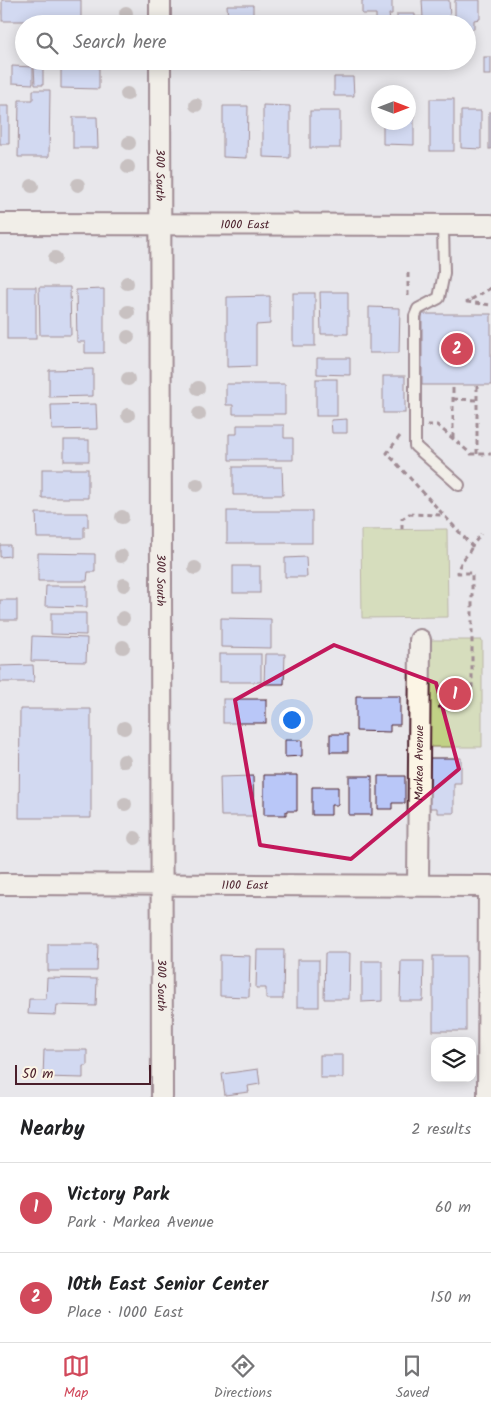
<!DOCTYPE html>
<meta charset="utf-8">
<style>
body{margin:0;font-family:Kalam,sans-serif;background:#f6f6f6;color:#202124}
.controls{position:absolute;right:15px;bottom:15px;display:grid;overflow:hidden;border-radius:10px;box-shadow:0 2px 12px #0003}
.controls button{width:45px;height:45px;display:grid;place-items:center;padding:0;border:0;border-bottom:1px solid #e0e0e0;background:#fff;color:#202124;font:25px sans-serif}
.compass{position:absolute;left:371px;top:85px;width:45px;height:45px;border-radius:50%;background:#fff;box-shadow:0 2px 12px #0003;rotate:90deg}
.scale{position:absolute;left:15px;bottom:12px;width:136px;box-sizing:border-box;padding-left:5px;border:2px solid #4a1f2b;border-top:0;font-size:14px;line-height:18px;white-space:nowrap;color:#4a1f2b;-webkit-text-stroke:4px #fcf5e5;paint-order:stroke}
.you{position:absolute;left:291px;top:719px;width:18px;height:18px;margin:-12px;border:4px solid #fff;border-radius:50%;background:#1a73e8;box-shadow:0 0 0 8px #1a73e833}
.badge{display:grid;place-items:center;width:32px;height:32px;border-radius:50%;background:#d1495b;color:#fff;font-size:16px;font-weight:700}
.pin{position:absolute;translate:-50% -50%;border:2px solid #fff;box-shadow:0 1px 5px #0006}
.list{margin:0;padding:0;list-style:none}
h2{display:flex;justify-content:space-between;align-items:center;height:65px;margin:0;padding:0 20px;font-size:21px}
h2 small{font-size:16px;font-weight:400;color:#757577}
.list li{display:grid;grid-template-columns:32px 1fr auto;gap:15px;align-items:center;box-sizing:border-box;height:90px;padding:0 20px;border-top:1px solid #e0e0e0}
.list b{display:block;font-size:19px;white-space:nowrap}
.list p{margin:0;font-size:16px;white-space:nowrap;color:#757577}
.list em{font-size:16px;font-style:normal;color:#757577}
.icon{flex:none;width:28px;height:28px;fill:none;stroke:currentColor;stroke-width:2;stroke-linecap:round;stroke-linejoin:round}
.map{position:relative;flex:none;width:491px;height:1097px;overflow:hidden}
.search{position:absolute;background:#fff;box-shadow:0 2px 12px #0003;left:15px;right:15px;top:15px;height:55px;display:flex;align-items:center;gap:12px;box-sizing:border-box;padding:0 18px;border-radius:28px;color:#757577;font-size:19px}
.sheet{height:245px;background:#fff}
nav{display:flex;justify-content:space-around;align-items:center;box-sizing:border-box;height:70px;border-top:1px solid #e0e0e0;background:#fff;font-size:14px;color:#757577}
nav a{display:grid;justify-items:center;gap:2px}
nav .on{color:#d1495b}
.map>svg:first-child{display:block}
.green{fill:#c1d185;stroke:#867858}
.building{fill:#b9c7f8;stroke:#4a1f2b}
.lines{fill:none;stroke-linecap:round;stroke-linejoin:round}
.lane-casing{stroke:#4a1f2b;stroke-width:14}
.street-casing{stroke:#4a1f2b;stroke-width:24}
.path{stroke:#4a1f2b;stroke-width:3;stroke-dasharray:5 4;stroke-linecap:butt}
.lane{stroke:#fcf5e5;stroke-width:10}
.street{stroke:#fcf5e5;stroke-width:20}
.tree{fill:#a2928e}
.marked{fill:none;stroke:#c2185b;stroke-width:4;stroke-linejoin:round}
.labels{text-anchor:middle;stroke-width:4;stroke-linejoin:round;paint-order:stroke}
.street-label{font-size:12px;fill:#4a1f2b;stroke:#fcf5e5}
</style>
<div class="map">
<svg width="491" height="1097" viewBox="0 0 491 1097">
<rect width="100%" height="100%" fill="#e8e7eb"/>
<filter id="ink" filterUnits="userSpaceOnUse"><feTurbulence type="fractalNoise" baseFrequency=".02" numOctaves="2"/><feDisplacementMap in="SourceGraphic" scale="10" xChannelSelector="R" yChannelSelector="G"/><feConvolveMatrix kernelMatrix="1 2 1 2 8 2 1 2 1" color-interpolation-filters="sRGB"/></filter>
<g filter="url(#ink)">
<g class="green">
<polygon points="447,529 448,617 362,618 361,530"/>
<polygon points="429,640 482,640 482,747 428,747"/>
</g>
<g class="building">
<rect x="2" y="0" width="79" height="21"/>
<polygon points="362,0 392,0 392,14 389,14 390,22 376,22 376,14 362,14"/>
<polygon points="422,0 449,0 450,18 446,18 446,24 426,24 426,18 423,18"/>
<polygon points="455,0 480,0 480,19 474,20 474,29 467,29 467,24 461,24 461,20 455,20"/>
<polygon points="227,5 253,5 253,24 228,24"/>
<polygon points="397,14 415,14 415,17 422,17 422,24 397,24"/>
<rect x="484" y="57" width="7" height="18"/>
<rect x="226" y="61" width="34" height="8"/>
<polygon points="67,63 99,63 99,89 61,88 61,69 67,70"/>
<polygon points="12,66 33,67 33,84 12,83"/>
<polygon points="34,67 43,67 43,85 35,85"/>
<polygon points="334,77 353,77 354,96 334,96"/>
<polygon points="33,90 50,90 49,157 18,157 19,100 33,100"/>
<rect x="430" y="99" width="24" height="52"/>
<polygon points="408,103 414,103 414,145 383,144 383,122 408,122"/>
<polygon points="263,105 290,106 290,158 263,157"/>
<rect x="0" y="106" width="9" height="38"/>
<polygon points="223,106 248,106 247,158 223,157"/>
<rect x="310" y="111" width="30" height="37"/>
<polygon points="461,111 481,111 481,149 461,148"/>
<rect x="489" y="112" width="2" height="37"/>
<polygon points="73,117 97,117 98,148 73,148"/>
<rect x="7" y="287" width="29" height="52"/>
<polygon points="39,287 70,287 71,335 40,335"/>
<polygon points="104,289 104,353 85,353 85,342 77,342 76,290"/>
<polygon points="320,292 348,292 348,334 321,334"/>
<rect x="293" y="293" width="22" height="53"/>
<polygon points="270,296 270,324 256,325 256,366 227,367 227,297"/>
<polygon points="369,307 400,308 399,353 369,353"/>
<rect x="422" y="314" width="69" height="71"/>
<polygon points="317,358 350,358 350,375 317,374"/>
<polygon points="93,369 93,396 49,397 49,370"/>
<rect x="383" y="376" width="22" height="37"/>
<rect x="316" y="379" width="21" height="37"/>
<polygon points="226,384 285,384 285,414 233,414 233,405 226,405"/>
<polygon points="96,404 97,429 52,430 51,405"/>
<polygon points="347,419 347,433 332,433 331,420"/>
<polygon points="237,425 284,425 284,438 293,438 293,460 229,460 229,434 237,434"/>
<rect x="64" y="440" width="25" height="21"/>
<polygon points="233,467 282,467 283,495 233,495"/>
<rect x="42" y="469" width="46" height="29"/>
<rect x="227" y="511" width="85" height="32"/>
<polygon points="36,513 88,513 88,527 84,527 84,538 37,538"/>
<polygon points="0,545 10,545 10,556 0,557"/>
<polygon points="38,553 95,554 95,572 88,572 87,581 38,581"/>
<polygon points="306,557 307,577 285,577 285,558"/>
<rect x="233" y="566" width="27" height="27"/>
<polygon points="46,586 87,586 87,607 45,606"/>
<rect x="0" y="600" width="17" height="20"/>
<polygon points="51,613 86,613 86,635 51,634"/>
<polygon points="221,618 271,619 271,648 221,647"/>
<polygon points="32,636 87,638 86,662 31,661"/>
<rect x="219" y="654" width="42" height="28"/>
<polygon points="265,654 285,654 284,684 264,684"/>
<polygon points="33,665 34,682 0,682 0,666"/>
<polygon points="356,696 400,696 400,725 390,725 390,732 356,731"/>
<rect x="223" y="699" width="43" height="24"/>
<polygon points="20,709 91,709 91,818 19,818"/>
<rect x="330" y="734" width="18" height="18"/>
<polygon points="285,740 302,740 302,756 285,757"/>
<polygon points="425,758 461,758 461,783 454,783 454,813 437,813 437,808 426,808"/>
<polygon points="264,775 297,775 297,811 286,811 286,815 264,815"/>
<polygon points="253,776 254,816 221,816 220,777"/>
<rect x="349" y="776" width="23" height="39"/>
<polygon points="378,776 405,776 405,803 392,803 392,809 378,809"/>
<polygon points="312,787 338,787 338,805 331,805 331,815 312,815"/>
<polygon points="48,944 98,944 97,971 48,971"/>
<polygon points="257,950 284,950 283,999 266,999 266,988 256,988"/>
<polygon points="325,953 350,953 349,999 324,999"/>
<polygon points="220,955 250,956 249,997 220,996"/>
<rect x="433" y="956" width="33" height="75"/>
<rect x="297" y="960" width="22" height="47"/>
<polygon points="362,961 382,961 382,1001 362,1002"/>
<polygon points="401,961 424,961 423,1001 400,1001"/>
<polygon points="47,978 97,979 96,1006 57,1005 56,1015 28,1014 29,999 46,999"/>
<polygon points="44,1050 87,1050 87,1066 83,1066 83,1078 43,1077"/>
<rect x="320" y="1055" width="23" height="23"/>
<polygon points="258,1069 260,1084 248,1086 249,1092 225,1095 222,1074"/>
</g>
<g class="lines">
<defs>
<polyline id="lane" points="443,225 444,273 439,298 418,309 415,316 415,446 459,485"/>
<g id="street">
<polyline points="160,0 160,24"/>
<path id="s1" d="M160,61l2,1036"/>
<path id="s2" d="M0,224l491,1"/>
<path id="s3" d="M0,884l491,2"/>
<path id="s4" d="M418,885l2,-245"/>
<polyline points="488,1097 489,886"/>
</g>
</defs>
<use href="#lane" class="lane-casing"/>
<use href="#street" class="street-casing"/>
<g class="path">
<polyline points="408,273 408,300"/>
<polyline points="491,288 467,302 491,305"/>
<polyline points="477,386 477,454"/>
<polyline points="453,399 477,400"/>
<polyline points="427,425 437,425 471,454 491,454"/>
<polyline points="400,436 387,453 472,546 481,534"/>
<polyline points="453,438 453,386"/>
<polyline points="402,529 402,519 409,514 444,515"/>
<path d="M438,707c17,0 29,3 34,-16v-118h-14c1,-13 10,-16 14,-27"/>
</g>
<use href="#lane" class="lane"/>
<use href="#street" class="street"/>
</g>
<g class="tree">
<circle cx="126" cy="13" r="7"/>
<circle cx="127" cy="94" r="7"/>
<circle cx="196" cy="105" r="7"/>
<circle cx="129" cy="143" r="7"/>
<circle cx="128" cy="167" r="7"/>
<circle cx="78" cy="185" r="7"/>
<circle cx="32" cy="186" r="7"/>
<circle cx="55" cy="258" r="7"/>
<circle cx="127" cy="283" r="7"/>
<circle cx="128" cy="312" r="7"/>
<circle cx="128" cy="337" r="7"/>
<circle cx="128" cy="379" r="7"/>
<circle cx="198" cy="388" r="7"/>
<circle cx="199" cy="414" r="7"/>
<circle cx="128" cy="415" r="7"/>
<circle cx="197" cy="485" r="7"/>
<circle cx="122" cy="517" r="7"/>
<circle cx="121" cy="556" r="7"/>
<circle cx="195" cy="568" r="7"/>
<circle cx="124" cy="585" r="7"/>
<circle cx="123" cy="618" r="7"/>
<circle cx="123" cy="647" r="7"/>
<circle cx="124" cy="728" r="7"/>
<circle cx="124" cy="761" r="7"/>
<circle cx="125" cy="804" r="7"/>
<circle cx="135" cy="838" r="7"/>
</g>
</g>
<path d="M0 0H491V1097H0ZM334,645l102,38 23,86 -108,90 -91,-14 -25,-145z" fill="#e8e7eb" fill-opacity=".55" fill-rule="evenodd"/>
<path class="marked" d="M334,645l102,38 23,86 -108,90 -91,-14 -25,-145z"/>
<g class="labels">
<g class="street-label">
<text dy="4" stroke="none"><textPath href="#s1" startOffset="114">300 South</textPath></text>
<text dy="4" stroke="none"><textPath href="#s2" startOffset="245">1000 East</textPath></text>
<text dy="4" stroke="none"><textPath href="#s1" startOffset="519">300 South</textPath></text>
<text dy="4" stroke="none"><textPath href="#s4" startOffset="122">Markea Avenue</textPath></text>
<text dy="4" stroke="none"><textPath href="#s3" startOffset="245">1100 East</textPath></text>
<text dy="4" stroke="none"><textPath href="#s1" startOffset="924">300 South</textPath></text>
</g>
</g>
</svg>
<div class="controls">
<button><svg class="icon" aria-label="layers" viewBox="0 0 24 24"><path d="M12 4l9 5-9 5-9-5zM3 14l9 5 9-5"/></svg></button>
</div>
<svg class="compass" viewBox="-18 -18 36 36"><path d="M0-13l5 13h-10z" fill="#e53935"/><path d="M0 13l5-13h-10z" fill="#757577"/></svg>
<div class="scale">50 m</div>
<div class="you"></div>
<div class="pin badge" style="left:455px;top:694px">1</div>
<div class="pin badge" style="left:457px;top:349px">2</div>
<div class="search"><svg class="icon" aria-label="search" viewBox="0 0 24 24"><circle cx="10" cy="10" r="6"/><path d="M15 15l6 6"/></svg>Search here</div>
</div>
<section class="sheet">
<h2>Nearby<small>2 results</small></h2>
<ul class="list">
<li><span class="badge">1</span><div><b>Victory Park</b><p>Park · Markea Avenue</p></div><em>60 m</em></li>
<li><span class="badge">2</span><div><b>10th East Senior Center</b><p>Place · 1000 East</p></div><em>150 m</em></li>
</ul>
</section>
<nav>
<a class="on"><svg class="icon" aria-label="map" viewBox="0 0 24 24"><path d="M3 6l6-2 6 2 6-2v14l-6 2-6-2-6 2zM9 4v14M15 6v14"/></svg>Map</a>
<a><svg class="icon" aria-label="directions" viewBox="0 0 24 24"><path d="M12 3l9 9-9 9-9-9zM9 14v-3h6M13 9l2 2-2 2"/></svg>Directions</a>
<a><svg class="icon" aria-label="saved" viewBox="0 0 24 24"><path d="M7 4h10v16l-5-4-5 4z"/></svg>Saved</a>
</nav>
